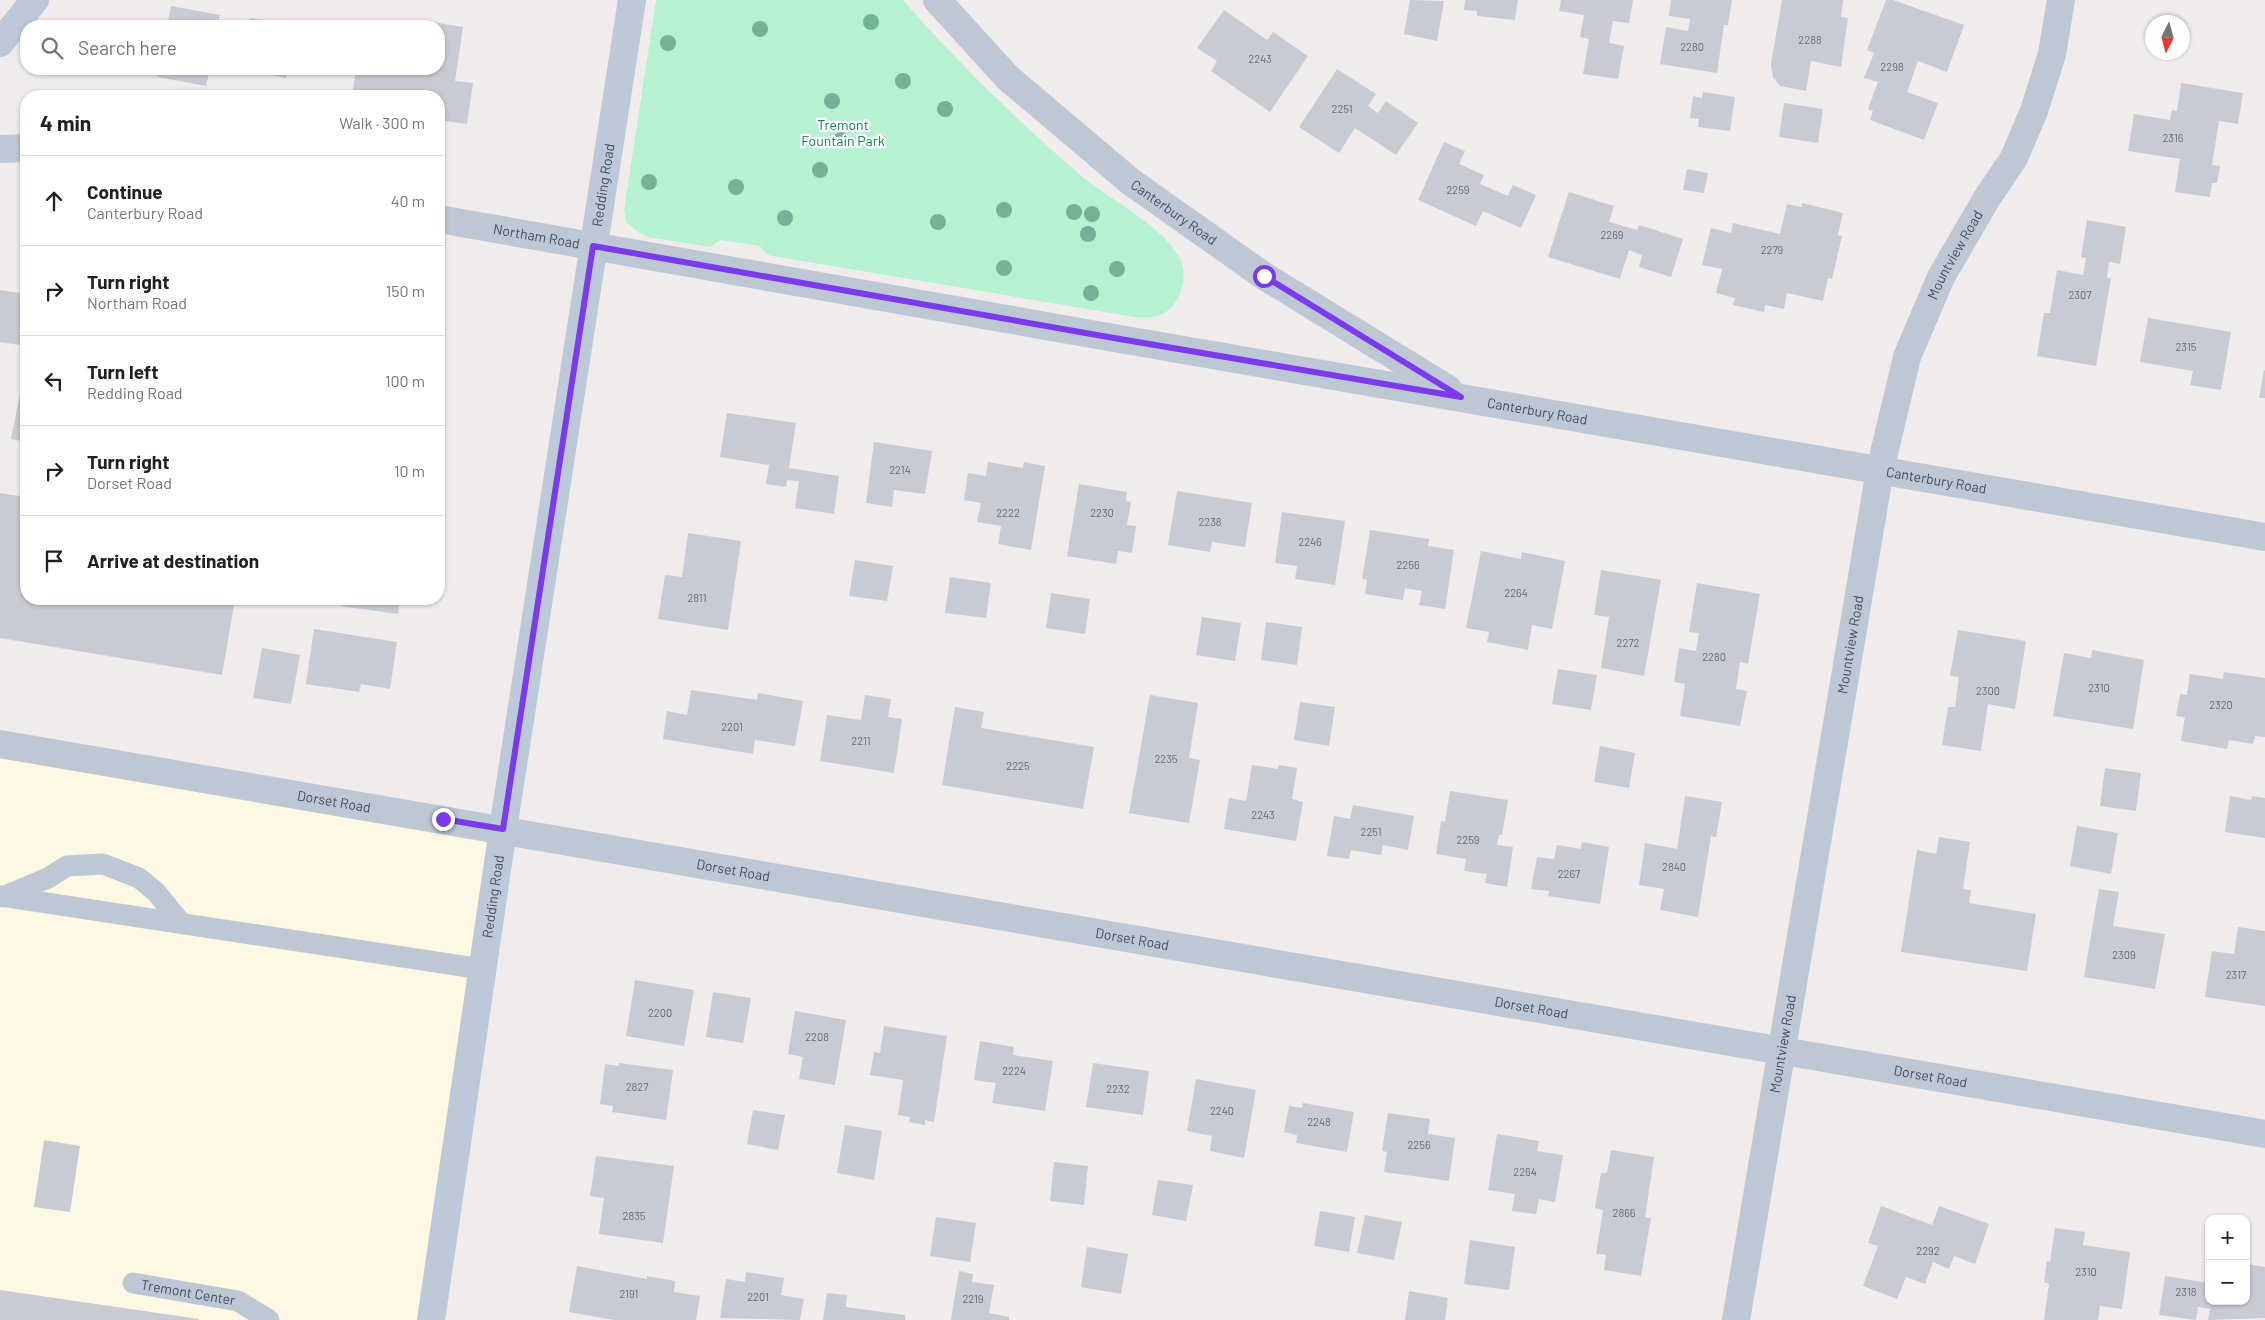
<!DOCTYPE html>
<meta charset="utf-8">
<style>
body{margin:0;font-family:Barlow,sans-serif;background:#f2f2f2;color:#202124}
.controls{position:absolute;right:15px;bottom:15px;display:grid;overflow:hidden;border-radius:10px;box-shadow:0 1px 4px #0004}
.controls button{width:45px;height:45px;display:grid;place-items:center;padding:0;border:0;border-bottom:1px solid #e0e0e0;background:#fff;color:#202124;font:25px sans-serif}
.compass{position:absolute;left:2145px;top:15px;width:45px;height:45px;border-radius:50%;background:#fff;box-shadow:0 1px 4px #0004;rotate:186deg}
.stop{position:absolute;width:15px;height:15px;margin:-11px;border:4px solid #7c3aed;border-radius:50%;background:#fff}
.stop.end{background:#7c3aed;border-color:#fff;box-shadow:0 1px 5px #0008}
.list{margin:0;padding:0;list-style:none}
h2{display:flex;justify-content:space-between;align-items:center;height:65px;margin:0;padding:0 20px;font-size:21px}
h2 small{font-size:16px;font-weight:400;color:#757577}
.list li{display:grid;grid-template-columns:32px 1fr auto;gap:15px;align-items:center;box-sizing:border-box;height:90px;padding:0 20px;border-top:1px solid #e0e0e0}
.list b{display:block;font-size:19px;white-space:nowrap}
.list p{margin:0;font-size:16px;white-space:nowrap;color:#757577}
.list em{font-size:16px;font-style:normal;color:#757577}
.icon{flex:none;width:28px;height:28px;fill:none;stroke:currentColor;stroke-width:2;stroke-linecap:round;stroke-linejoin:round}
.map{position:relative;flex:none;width:2265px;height:1320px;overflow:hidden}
.search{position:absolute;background:#fff;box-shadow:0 1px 4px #0004;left:20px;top:20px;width:425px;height:55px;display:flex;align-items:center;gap:12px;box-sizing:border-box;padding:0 18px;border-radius:20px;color:#757577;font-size:19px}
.panel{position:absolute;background:#fff;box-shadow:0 1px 4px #0004;left:20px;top:90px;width:425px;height:515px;border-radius:20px}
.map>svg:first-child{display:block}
.commercial{fill:#fdf8e3}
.green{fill:#b6f2d2}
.building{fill:#c8cbd3}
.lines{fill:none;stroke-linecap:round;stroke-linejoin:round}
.service{stroke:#bec8d4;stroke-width:21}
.minor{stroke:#bec8d4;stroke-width:28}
.tertiary{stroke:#bec8d4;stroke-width:28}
.secondary{stroke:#bdc8d8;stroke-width:28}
.tree{fill:#74b297}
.route{stroke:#7c3aed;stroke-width:6}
.labels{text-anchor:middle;stroke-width:4.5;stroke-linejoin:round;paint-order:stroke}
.number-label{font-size:11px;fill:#646d7a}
.park-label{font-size:14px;fill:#0e8351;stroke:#fff}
.street-label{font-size:14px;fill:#434e5c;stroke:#fff}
</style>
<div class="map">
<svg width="2265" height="1320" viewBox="0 0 2265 1320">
<rect width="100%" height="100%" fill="#f0ecec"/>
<polygon class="commercial" points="0,743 503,829 431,1320 0,1320"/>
<path class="green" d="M656,0h247c54,62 114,120 176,174 29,25 85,52 101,85 9,16 1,45 -16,54 -8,5 -20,5 -29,4l-368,-62 -7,-9 -39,-6 -11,7 -62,-10 -9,-4 -13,-11 -2,-12z"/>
<g class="building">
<polygon points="1410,0 1444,1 1437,41 1404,34"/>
<polygon points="1465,0 1518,0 1515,20 1477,16 1477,11 1464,10"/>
<polygon points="1561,0 1633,0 1629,23 1613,21 1609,43 1624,46 1618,79 1583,74 1589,39 1580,37 1584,15 1559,11"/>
<polygon points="1671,0 1732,0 1728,25 1724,25 1717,73 1660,64 1666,27 1688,31 1690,19 1669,16"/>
<polygon points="1782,0 1843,0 1841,17 1848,18 1841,67 1811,61 1806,91 1780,86 1773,77 1771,64"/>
<polygon points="1886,0 1893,0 1964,25 1947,72 1918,61 1907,92 1938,103 1924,140 1870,120 1873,111 1868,109 1878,82 1864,78 1874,53 1867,50"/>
<polygon points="171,6 220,15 218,24 225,26 167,26"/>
<polygon points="1224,10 1267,40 1273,32 1308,56 1270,112 1211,71 1217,61 1197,48"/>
<polygon points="250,18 290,25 290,26 248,26"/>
<polygon points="419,20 463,27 455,81 473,83 467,124 439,120 439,96 352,96 356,69 372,69 410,75 411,69 439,69 439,26 418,26"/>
<polygon points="159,69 210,69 206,86 157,77"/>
<polygon points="241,69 288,69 286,78"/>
<polygon points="1337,69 1376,94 1368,106 1378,113 1386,101 1418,123 1396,155 1355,128 1339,153 1299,127"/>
<polygon points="2181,83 2243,93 2238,124 2219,121 2212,165 2220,166 2217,183 2212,183 2210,197 2175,192 2180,159 2128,151 2134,114 2170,120 2172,110 2177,111"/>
<polygon points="1703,92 1735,97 1730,131 1698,127 1699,119 1690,118 1693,96 1702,98"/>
<polygon points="1784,103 1823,109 1818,143 1779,137"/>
<polygon points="1444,142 1465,151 1459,164 1484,175 1480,184 1508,196 1513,185 1536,195 1521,228 1483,211 1476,226 1418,200"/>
<polygon points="1687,169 1708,173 1704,193 1683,190"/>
<polygon points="1569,192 1614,206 1609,222 1637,230 1639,225 1683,239 1671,277 1639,267 1642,255 1629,250 1620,279 1548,257"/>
<polygon points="1802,203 1843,213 1838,235 1842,236 1832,279 1828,278 1823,301 1787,293 1784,309 1765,305 1764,312 1733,305 1735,298 1716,293 1722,269 1702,265 1711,228 1731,233 1733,223 1780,234 1787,204 1801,207"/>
<polygon points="2087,220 2126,227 2120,264 2109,262 2107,278 2111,278 2096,366 2037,356 2044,313 2050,313 2057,270 2083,275 2086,258 2081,257"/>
<polygon points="0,290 26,294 26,346 0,342"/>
<polygon points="2148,318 2231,332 2221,390 2190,385 2193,371 2140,362"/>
<polygon points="2264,370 2265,371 2265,398 2259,398"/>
<polygon points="21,389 26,390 26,442 11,439"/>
<polygon points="727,413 796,423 789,468 839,476 834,514 795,508 799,481 787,480 786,487 766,484 769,465 720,457"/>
<polygon points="874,442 932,451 925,494 894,490 892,507 866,503"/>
<polygon points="988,462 1023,468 1024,462 1045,466 1031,550 998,544 1001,526 977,522 981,503 964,500 968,473 986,476"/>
<polygon points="1079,484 1127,492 1126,501 1131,502 1127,525 1136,526 1132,553 1118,551 1116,564 1067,556"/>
<polygon points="1177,491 1252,503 1245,547 1212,542 1210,552 1168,545"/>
<polygon points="0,493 26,497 26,599 235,599 222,675 0,638"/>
<polygon points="1282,512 1345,521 1335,585 1295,579 1297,566 1275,563"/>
<polygon points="1370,530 1429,539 1428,546 1454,550 1445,609 1419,605 1422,591 1405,588 1403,600 1365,594 1367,580 1362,579"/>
<polygon points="688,533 741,541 728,630 658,619 665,575 682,577"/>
<polygon points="1481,551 1521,559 1522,552 1565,561 1552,629 1532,625 1528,650 1487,642 1489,632 1466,628"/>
<polygon points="855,560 893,566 887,601 849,596"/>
<polygon points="1601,570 1661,580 1644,676 1601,668 1609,617 1594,615"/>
<polygon points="950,577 991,583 986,618 945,613"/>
<polygon points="1697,583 1760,594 1748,664 1740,662 1736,689 1747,691 1740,726 1680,716 1685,684 1674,682 1679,648 1696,651 1699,633 1689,632"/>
<polygon points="1051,593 1090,599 1085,634 1046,628"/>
<polygon points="342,599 400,599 398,614 341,606"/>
<polygon points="1202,617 1241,623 1235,661 1196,655"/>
<polygon points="1266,622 1302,627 1297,665 1261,660"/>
<polygon points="314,629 397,642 390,689 361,684 359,692 306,684"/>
<polygon points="1958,630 2026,641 2015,709 1988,704 1981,751 1942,745 1948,707 1955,707 1959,677 1950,676"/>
<polygon points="262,648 300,655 291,704 253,698"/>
<polygon points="2092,650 2144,660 2133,729 2053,716 2064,653 2091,658"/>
<polygon points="1558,669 1597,675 1591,710 1552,704"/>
<polygon points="2224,672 2265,678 2265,737 2255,736 2253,744 2229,740 2227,749 2181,741 2185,717 2176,716 2180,694 2187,695 2190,674 2223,679"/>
<polygon points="691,690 757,700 758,693 803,701 795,746 755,740 753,754 663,739 667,711 687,715"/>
<polygon points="865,695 891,699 888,717 902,719 894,773 820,761 827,715 861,720"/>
<polygon points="1150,695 1198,703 1189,758 1200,760 1189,823 1129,813"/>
<polygon points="1300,702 1335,707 1329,746 1294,740"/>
<polygon points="955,707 984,712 981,728 1094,747 1083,809 942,785"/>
<polygon points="1600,746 1635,753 1629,788 1594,782"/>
<polygon points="1252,765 1278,769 1279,765 1297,768 1292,799 1303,802 1296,841 1224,829 1229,798 1246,801"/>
<polygon points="2105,768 2141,773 2136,811 2100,806"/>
<polygon points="1450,791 1508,800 1502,835 1499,835 1497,845 1513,847 1507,887 1485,883 1487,874 1464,871 1466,859 1436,854 1441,821 1445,822"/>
<polygon points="1685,796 1722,802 1716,837 1711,836 1698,917 1660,910 1664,889 1639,885 1645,843 1677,849"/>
<polygon points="2230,796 2251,800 2252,796 2265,798 2265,838 2225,832"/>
<polygon points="1353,805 1414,816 1408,850 1383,845 1381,855 1351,850 1349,859 1327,856 1334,816 1350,819"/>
<polygon points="2077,826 2118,833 2111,874 2070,866"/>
<polygon points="1939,837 1970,842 1963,889 1971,890 1969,903 2036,914 2027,971 1901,952 1917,850 1936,854"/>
<polygon points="1582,842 1609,847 1600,904 1548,896 1549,891 1531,889 1537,857 1554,859 1557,845 1581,849"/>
<polygon points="2099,889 2119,892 2113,926 2165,934 2155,989 2084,977"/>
<polygon points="2238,927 2265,931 2265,1006 2205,997 2212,951 2234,954"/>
<polygon points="635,980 694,990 684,1046 626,1036"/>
<polygon points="713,992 751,998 743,1043 706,1037"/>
<polygon points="795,1011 846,1020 835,1085 799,1079 803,1057 788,1054"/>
<polygon points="884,1026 947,1036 934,1122 925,1120 925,1125 909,1122 910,1117 898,1115 903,1080 870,1075 874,1052 880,1053"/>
<polygon points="980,1041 1014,1047 1013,1055 1053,1061 1045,1111 992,1103 996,1083 974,1080"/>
<polygon points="619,1063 673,1070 666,1120 612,1112 613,1106 600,1104 605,1064 619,1066"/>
<polygon points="1093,1063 1149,1071 1143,1115 1086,1107"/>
<polygon points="1196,1079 1256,1090 1244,1158 1210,1151 1212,1136 1187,1131"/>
<polygon points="1303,1103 1354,1112 1347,1152 1296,1143 1297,1135 1284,1132 1289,1106 1302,1108"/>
<polygon points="753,1110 785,1115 778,1150 747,1144"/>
<polygon points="1388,1113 1430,1119 1428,1134 1455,1138 1449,1181 1384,1172 1387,1152 1382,1151"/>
<polygon points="845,1125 882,1131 874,1180 837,1173"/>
<polygon points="1497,1134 1539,1141 1537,1151 1563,1155 1555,1202 1539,1199 1536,1214 1512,1211 1515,1194 1488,1190"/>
<polygon points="44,1140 80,1146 70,1212 34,1207"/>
<polygon points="1611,1150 1654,1157 1645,1217 1651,1218 1641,1276 1604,1270 1606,1255 1596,1254 1603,1210 1595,1208 1601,1173 1607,1173"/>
<polygon points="596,1156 674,1166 663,1243 599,1234 604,1198 590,1196"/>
<polygon points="1054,1162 1088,1166 1084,1205 1050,1201"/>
<polygon points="1158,1180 1193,1185 1186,1221 1152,1215"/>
<polygon points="1881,1206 1932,1225 1939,1206 1989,1224 1975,1264 1954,1256 1949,1269 1933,1262 1925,1284 1906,1277 1897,1299 1863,1286 1878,1246 1868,1243"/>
<polygon points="1320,1211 1355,1217 1349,1252 1314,1246"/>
<polygon points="1365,1215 1402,1222 1394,1260 1357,1253"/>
<polygon points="936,1217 976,1223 970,1262 930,1256"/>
<polygon points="2055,1228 2085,1232 2083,1245 2130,1252 2122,1309 2100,1306 2098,1320 2044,1320 2049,1284 2044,1282 2047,1261 2050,1262"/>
<polygon points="1470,1240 1515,1247 1509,1290 1464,1284"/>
<polygon points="1087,1247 1128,1254 1121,1294 1081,1287"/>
<polygon points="2246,1264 2265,1267 2265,1318 2208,1320 2210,1309 2198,1307 2196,1320 2159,1315 2165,1276 2209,1283 2209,1301 2246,1301"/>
<polygon points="577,1266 647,1279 647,1276 675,1281 674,1292 700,1296 696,1320 614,1320 569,1312"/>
<polygon points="959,1271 973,1274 972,1282 994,1285 989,1313 1009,1317 1009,1320 951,1320"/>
<polygon points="746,1272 784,1278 781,1295 804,1299 800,1320 720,1318 726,1279 745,1282"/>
<polygon points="0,1290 199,1319 199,1320 0,1320"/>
<polygon points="1409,1291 1448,1298 1445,1320 1405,1320"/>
<polygon points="827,1293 847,1295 846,1307 905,1315 905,1320 823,1320"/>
</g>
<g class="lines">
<g class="service">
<polyline points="0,896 482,969"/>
<polyline points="3,897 48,878 67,866 103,864 139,878 156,892 182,924"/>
<path id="s1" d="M133,1283l105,18 31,19"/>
</g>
<g class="minor">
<path id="s2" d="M1880,470l27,-113 34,-80 46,-79 27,-40 20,-47 18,-57 9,-54"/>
<path id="s3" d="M0,744l2265,390"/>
</g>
<g class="tertiary">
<path id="s4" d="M937,0l71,78 123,104 133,94 184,113"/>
<polyline points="0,149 26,148"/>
<path id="s5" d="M439,219l675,119 1151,199"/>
<path id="s6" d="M1736,1320l144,-850"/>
</g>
<g class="secondary">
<polyline points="0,43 35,0"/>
<path id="s7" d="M431,1320l72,-491 129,-829"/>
</g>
</g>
<g class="tree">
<circle cx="871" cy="22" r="8"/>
<circle cx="760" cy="29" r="8"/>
<circle cx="668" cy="43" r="8"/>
<circle cx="903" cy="81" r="8"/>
<circle cx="832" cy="101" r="8"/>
<circle cx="945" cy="109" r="8"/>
<circle cx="841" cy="140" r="8"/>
<circle cx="820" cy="170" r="8"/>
<circle cx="649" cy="182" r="8"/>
<circle cx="736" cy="187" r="8"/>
<circle cx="1004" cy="210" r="8"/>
<circle cx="1074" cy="212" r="8"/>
<circle cx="1092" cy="214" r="8"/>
<circle cx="785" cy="218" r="8"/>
<circle cx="938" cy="222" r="8"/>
<circle cx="1088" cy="234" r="8"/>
<circle cx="1004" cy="268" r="8"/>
<circle cx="1117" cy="269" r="8"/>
<circle cx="1091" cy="293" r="8"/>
</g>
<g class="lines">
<polyline class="route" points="443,819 503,829 593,246 1114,338 1461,397 1264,276"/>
</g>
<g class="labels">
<g class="number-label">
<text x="1810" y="44">2288</text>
<text x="1692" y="51">2280</text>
<text x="1260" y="63">2243</text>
<text x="1892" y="71">2298</text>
<text x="1342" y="113">2251</text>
<text x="2173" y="142">2316</text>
<text x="1458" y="194">2259</text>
<text x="1612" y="239">2269</text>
<text x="1772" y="254">2279</text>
<text x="2080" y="299">2307</text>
<text x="2186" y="351">2315</text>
<text x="900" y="474">2214</text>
<text x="1008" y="517">2222</text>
<text x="1102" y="517">2230</text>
<text x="1210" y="526">2238</text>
<text x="1310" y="546">2246</text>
<text x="1408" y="569">2256</text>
<text x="1516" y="597">2264</text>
<text x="697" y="602">2811</text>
<text x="1628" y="647">2272</text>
<text x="1714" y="661">2280</text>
<text x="2099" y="692">2310</text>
<text x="1988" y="695">2300</text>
<text x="2221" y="709">2320</text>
<text x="732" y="731">2201</text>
<text x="861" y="745">2211</text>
<text x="1166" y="763">2235</text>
<text x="1018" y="770">2225</text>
<text x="1263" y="819">2243</text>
<text x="1371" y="836">2251</text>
<text x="1468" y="844">2259</text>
<text x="1674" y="871">2840</text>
<text x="1569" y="878">2267</text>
<text x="2124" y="959">2309</text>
<text x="2236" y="979">2317</text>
<text x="660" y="1017">2200</text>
<text x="817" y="1041">2208</text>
<text x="1014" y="1075">2224</text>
<text x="637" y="1091">2827</text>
<text x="1118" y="1093">2232</text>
<text x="1222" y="1115">2240</text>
<text x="1319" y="1126">2248</text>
<text x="1419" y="1149">2256</text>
<text x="1525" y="1176">2264</text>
<text x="1624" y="1217">2866</text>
<text x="634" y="1220">2835</text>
<text x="1928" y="1255">2292</text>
<text x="2086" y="1276">2310</text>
<text x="2186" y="1296">2318</text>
<text x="629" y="1298">2191</text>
<text x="758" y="1301">2201</text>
<text x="973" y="1303">2219</text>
</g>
<g class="park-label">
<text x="843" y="130">Tremont<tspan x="843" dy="16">Fountain Park</tspan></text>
</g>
<g class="street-label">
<text dy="5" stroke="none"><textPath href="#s7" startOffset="1148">Redding Road</textPath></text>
<text dy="5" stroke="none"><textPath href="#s4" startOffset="319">Canterbury Road</textPath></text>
<text dy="5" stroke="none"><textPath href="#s5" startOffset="99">Northam Road</textPath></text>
<text dy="5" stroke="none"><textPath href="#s2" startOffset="229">Mountview Road</textPath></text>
<text dy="5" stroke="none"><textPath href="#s5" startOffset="1115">Canterbury Road</textPath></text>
<text dy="5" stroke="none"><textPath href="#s5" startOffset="1520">Canterbury Road</textPath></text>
<text dy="5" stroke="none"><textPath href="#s6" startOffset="685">Mountview Road</textPath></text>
<text dy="5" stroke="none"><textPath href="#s3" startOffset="339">Dorset Road</textPath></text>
<text dy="5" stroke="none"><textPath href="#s3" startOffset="744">Dorset Road</textPath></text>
<text dy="5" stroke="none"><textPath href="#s7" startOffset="428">Redding Road</textPath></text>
<text dy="5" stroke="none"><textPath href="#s3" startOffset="1149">Dorset Road</textPath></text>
<text dy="5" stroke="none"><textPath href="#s3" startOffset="1554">Dorset Road</textPath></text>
<text dy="5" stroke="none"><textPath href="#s6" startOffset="280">Mountview Road</textPath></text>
<text dy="5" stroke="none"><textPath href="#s3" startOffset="1959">Dorset Road</textPath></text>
<text dy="5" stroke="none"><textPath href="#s1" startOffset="56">Tremont Center</textPath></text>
</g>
</g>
</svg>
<div class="controls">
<button>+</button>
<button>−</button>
</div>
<svg class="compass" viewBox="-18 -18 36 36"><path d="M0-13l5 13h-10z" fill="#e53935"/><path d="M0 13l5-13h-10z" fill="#757577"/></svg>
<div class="stop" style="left:1264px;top:276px"></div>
<div class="stop end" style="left:443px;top:819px"></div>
<div class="search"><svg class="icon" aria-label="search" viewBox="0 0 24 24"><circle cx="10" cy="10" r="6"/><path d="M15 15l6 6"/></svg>Search here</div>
<section class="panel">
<h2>4 min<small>Walk · 300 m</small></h2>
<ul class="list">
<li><svg class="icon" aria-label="ahead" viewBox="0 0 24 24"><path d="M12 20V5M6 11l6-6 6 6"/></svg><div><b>Continue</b><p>Canterbury Road</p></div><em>40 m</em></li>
<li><svg class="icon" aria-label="right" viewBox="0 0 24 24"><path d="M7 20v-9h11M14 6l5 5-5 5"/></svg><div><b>Turn right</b><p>Northam Road</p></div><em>150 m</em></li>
<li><svg class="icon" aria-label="left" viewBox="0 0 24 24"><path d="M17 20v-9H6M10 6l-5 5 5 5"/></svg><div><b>Turn left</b><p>Redding Road</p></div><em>100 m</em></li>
<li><svg class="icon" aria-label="right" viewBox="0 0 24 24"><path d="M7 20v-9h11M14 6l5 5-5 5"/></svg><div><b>Turn right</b><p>Dorset Road</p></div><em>10 m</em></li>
<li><svg class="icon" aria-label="arrive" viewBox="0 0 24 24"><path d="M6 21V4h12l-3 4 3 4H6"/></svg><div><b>Arrive at destination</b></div></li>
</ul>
</section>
</div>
